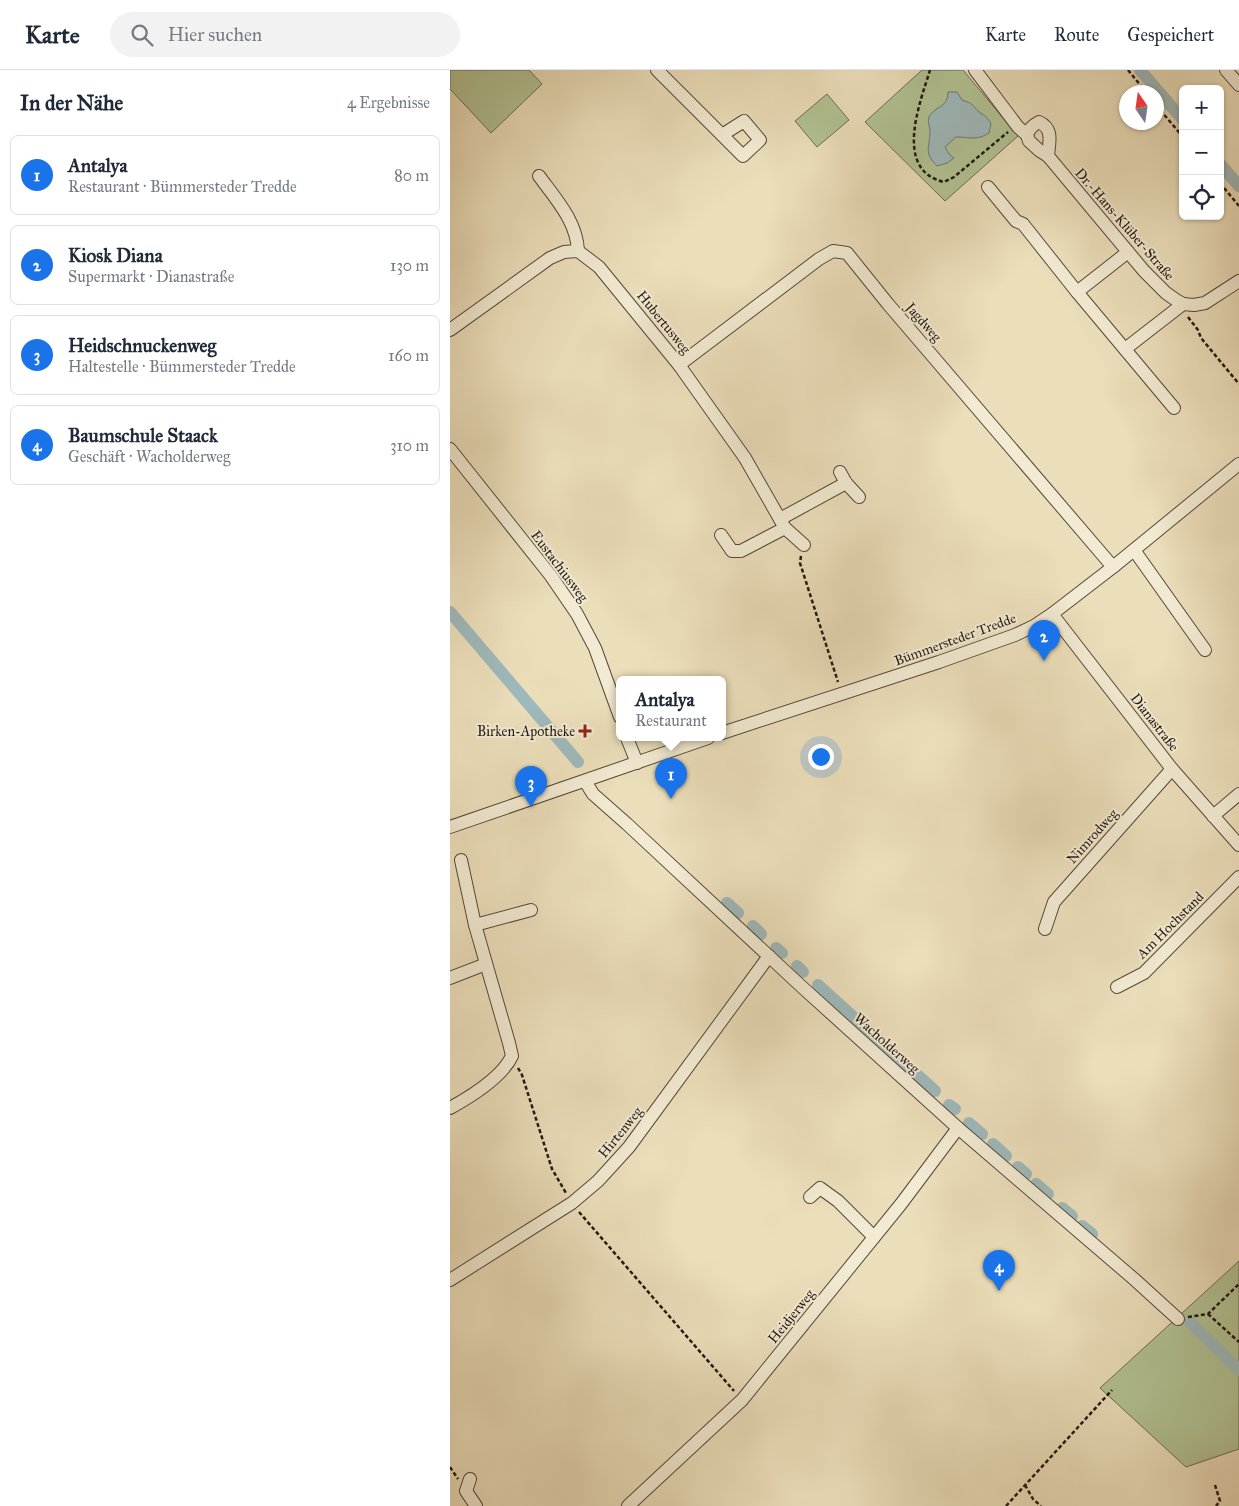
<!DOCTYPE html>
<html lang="de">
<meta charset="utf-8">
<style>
body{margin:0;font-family:"IM FELL Great Primer",serif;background:#f2f2f3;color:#1f2937}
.controls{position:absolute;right:15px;top:15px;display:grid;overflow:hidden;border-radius:8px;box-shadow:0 1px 4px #0004}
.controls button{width:45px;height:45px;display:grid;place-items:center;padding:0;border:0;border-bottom:1px solid #e0e1e3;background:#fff;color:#1f2937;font:25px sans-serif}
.compass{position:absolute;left:669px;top:15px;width:45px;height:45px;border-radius:50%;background:#fff;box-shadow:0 1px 4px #0004;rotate:347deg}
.you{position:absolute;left:370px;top:686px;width:18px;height:18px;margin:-12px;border:4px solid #fff;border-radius:50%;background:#1a73e8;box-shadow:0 0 0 8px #1a73e833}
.badge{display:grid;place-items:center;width:32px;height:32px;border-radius:50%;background:#1a73e8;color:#fff;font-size:16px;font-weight:700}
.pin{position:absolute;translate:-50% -41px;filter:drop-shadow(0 1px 2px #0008)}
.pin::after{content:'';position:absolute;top:26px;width:18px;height:15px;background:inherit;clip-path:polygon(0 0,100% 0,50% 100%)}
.popup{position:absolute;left:166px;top:606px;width:110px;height:65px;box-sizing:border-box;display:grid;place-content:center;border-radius:8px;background:#fff;filter:drop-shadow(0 1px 4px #0005);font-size:16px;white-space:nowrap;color:#747a83}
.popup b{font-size:19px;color:#1f2937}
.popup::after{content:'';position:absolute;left:50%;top:100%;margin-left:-10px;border:10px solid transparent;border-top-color:#fff}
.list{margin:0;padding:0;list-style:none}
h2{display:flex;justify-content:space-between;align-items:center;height:65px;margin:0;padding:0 20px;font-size:21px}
h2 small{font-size:16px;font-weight:400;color:#747a83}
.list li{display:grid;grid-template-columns:32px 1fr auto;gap:15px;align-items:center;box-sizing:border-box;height:80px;margin:0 10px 10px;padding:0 10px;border:1px solid #e0e1e3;border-radius:8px}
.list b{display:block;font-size:19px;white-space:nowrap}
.list p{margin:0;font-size:16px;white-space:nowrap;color:#747a83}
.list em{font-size:16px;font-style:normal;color:#747a83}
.icon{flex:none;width:28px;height:28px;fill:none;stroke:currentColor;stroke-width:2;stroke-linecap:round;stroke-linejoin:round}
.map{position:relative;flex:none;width:789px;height:1436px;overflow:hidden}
header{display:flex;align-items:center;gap:30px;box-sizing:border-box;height:70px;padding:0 25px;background:#fff;border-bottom:1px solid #e0e1e3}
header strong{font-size:24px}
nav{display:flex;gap:28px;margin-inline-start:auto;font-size:18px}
.search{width:350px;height:45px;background:#f2f2f3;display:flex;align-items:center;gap:12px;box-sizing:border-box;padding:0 18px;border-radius:28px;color:#747a83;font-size:19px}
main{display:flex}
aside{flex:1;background:#fff}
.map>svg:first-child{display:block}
.green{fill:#b2c294;stroke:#6a6c52}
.water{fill:#9eb9bb;stroke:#6c7877}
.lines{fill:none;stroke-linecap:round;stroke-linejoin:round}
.canal{stroke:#9eb9bb;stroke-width:12}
.minor-casing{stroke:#54483a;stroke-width:14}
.path{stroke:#211610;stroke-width:2.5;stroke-dasharray:4 2.5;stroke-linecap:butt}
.minor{stroke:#f2ead2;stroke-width:12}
.poi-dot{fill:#8f2418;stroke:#f2ead2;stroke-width:2}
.labels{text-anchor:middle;stroke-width:4;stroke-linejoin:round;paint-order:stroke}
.street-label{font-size:14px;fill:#211610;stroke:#f2ead2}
.poi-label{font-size:14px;fill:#211610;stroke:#f2ead2;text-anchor:end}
</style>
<header>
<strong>Karte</strong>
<div class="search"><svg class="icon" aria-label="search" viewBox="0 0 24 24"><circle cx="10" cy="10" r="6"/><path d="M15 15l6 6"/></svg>Hier suchen</div>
<nav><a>Karte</a><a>Route</a><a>Gespeichert</a></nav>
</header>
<main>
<aside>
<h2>In der Nähe<small>4 Ergebnisse</small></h2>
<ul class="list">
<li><span class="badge">1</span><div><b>Antalya</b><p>Restaurant · Bümmersteder Tredde</p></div><em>80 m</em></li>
<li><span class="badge">2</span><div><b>Kiosk Diana</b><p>Supermarkt · Dianastraße</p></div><em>130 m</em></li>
<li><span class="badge">3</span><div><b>Heidschnuckenweg</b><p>Haltestelle · Bümmersteder Tredde</p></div><em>160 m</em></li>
<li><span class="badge">4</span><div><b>Baumschule Staack</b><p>Geschäft · Wacholderweg</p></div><em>310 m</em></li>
</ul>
</aside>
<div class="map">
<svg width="789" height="1436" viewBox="0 0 789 1436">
<rect width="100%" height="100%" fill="#ebdeba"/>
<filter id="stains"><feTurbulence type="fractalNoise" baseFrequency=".004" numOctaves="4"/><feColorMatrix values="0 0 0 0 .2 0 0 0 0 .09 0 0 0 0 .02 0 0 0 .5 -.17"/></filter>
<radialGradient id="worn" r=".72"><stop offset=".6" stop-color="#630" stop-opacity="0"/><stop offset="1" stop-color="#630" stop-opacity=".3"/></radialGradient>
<g class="green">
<polygon points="0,0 79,0 92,14 41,63 0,19"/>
<polygon points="472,0 513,0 568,66 495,131 415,52"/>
<polygon points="377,24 399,50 367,77 345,51"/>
<polygon points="789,1191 789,1379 736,1397 650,1318"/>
</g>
<path class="water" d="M498,22h9l5,8c12,4 9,4 17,12 6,4 9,5 12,12l-2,9c-12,8 -19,4 -33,4l-11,10 4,7 5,4 -7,5 -10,3c-14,-14 -7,-18 -7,-36 -1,-5 -3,-10 0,-15 8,-10 18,-8 18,-23z"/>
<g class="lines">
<g class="canal">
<polyline points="690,0 733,50"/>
<polyline points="770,94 789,116"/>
<polyline points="0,542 128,692"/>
<polyline points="277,833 288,843"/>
<polyline points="303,856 311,864"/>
<polyline points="326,878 332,883"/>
<polyline points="347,896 353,902"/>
<polyline points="368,915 485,1021"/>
<polyline points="499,1035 505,1039"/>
<polyline points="519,1053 532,1064"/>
<polyline points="543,1074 556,1086"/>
<polyline points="568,1097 576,1104"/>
<polyline points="586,1114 598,1124"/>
<polyline points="612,1138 622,1146"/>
<polyline points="632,1156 642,1164"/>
<polyline points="740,1252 789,1300"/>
</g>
<defs>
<g id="minor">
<polyline points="207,0 293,86 310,70 294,51 272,65"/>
<polyline points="525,0 568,57 577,65 579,71 590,81 598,86 694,201 716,223 726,230 733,234 744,235 755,233 789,211"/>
<polyline points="776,0 789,15"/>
<path d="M577,65c2,-7 6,-10 12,-13 15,7 10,20 9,34"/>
<path d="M89,106c17,23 38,46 39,75"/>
<polyline points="538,117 566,151 573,154 627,222 724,338"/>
<polyline points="627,222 678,182"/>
<polyline points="0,260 100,188 114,182 128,181 149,197 229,295 295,388 335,458 354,475"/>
<polyline points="675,279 733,234"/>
<polyline points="229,295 369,189 383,181 397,183 438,234 663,497"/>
<polyline points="0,379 101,506 127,544 145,578 170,647"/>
<polyline points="390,402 396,413 409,427"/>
<polyline points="330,449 396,413"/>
<polyline points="271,465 282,481 291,481 335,458"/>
<polyline points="684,480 755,580"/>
<polyline points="602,544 722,699 789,775"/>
<polyline points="272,663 489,592 565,565 584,556 602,544 663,497 789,394"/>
<polyline points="177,668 187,693"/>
<polyline points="135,711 143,724 177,754 352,917 508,1058 684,1209 728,1249"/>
<polyline points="763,746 789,724"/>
<polyline points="0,757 258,668"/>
<polyline points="25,855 81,840"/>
<polyline points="595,859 604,832 722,699"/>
<polyline points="0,908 36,894"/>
<polyline points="667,917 694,903 789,807"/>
<path d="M0,1038c20,-11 52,-31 62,-52l-3,-13 -34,-118 -14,-65"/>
<polyline points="360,1127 370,1118 388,1131 424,1167"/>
<polyline points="0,1210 122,1133 148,1111 179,1077 319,886"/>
<polyline points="20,1409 16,1421 26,1436"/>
<polyline points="178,1436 292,1330 451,1134 508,1058"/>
</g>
</defs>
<use href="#minor" class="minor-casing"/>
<g class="path">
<path d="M480,0c-10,33 -37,100 14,112l10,-5 54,-45"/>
<polyline points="678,0 696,22"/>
<polyline points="706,35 733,67"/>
<polyline points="770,113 789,136"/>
<polyline points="738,247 748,260 751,268 789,314"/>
<polyline points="351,486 350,493 388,612"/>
<polyline points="68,998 72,1005 102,1099 116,1123"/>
<polyline points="129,1142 284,1321"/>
<polyline points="758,1244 789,1272"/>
<polyline points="738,1247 758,1244 789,1214"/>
<polyline points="0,1397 8,1409"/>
<polyline points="575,1415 583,1429 591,1436"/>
<polyline points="765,1415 770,1431 766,1436"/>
<polyline points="556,1436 662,1320"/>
</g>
<use href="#minor" class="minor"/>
</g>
<path class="poi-dot" d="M132.5 653.5h5v5h5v5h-5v5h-5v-5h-5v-5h5z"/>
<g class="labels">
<g class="street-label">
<text transform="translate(675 154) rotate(49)" y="5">Dr.-Hans-Klüber-Straße</text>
<text transform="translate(214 252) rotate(51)" y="5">Hubertusweg</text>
<text transform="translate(474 252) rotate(49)" y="5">Jagdweg</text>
<text transform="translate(110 496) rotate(53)" y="5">Eustachiusweg</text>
<text transform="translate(505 569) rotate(-20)" y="5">Bümmersteder Tredde</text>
<text transform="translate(705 652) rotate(52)" y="5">Dianastraße</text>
<text transform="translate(642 766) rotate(-48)" y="5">Nimrodweg</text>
<text transform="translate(720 855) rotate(-45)" y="5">Am Hochstand</text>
<text transform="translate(437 973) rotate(42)" y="5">Wacholderweg</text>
<text transform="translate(170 1062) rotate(-51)" y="5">Hirtenweg</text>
<text transform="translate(341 1246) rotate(-51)" y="5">Heidjerweg</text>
</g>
<g class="poi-label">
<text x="125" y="666">Birken-Apotheke</text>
</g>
</g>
<rect width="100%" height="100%" filter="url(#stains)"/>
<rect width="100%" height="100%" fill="url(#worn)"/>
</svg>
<div class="controls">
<button>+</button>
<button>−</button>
<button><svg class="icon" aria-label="locate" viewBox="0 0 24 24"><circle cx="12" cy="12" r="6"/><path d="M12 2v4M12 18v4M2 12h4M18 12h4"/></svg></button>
</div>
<svg class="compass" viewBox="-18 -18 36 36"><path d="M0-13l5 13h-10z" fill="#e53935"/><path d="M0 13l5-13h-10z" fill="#747a83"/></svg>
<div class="you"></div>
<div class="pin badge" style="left:221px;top:729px">1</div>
<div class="popup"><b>Antalya</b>Restaurant</div>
<div class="pin badge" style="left:594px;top:591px">2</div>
<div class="pin badge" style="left:81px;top:737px">3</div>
<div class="pin badge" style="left:549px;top:1221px">4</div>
</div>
</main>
